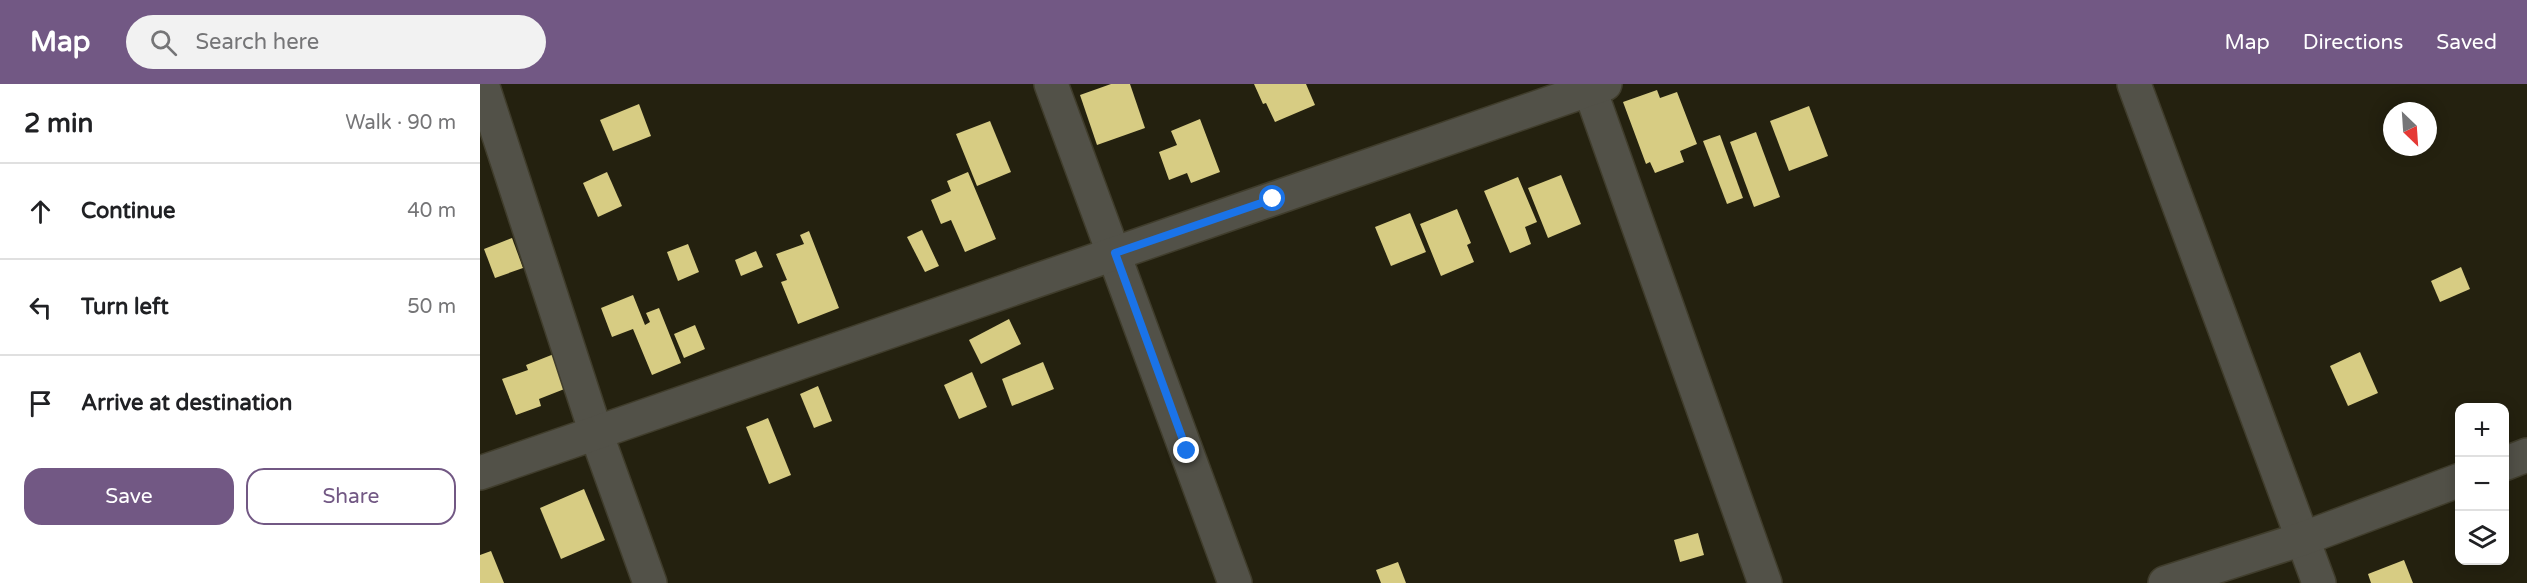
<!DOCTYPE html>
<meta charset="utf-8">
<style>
body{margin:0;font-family:"Varela Round",sans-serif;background:#f2f2f2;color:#202124}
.controls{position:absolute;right:18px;bottom:18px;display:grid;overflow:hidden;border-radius:12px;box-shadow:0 3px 15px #0003}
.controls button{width:54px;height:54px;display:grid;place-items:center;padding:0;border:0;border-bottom:2px solid #e0e0e0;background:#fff;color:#202124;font:30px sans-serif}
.compass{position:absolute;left:1903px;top:18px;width:54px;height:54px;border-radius:50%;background:#fff;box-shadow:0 3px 15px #0003;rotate:155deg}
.stop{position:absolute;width:18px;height:18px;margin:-14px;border:4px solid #1a73e8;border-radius:50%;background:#fff}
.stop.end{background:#1a73e8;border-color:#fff;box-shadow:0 2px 6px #0008}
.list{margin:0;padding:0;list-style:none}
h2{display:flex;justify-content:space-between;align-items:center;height:78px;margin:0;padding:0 24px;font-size:26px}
h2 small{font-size:20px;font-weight:400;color:#757577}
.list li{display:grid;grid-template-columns:39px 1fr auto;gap:18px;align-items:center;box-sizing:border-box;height:96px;padding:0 24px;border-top:2px solid #e0e0e0}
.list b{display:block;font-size:22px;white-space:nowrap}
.list em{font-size:20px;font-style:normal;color:#757577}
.actions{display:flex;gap:12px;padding:18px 24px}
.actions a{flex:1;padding:14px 0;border:2px solid #725884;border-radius:18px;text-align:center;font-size:21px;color:#725884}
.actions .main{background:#725884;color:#fff}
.icon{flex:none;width:33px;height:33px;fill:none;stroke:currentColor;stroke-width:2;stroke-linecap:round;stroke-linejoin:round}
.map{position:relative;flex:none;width:2047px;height:499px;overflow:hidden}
header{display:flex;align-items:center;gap:36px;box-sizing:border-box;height:84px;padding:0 30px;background:#725884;color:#fff}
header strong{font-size:28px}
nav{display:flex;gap:33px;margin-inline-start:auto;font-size:21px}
.search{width:420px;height:54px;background:#f2f2f2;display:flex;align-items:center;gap:15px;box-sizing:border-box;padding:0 21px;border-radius:33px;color:#757577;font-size:22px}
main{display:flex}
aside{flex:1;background:#fff}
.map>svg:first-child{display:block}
.building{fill:#d7cc83}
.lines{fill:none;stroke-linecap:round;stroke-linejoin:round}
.minor-casing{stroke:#403d2c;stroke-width:36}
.minor{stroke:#525148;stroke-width:33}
.route{stroke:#1a73e8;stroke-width:8}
</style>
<header>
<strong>Map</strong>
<div class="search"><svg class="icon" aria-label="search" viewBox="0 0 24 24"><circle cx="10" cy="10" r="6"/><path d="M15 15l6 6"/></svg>Search here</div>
<nav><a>Map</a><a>Directions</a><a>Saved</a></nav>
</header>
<main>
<aside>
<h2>2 min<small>Walk · 90 m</small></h2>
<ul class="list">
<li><svg class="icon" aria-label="ahead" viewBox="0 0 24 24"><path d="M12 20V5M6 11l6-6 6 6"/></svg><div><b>Continue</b></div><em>40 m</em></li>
<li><svg class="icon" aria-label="left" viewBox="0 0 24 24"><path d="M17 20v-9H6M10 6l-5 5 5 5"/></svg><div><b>Turn left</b></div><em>50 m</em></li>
<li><svg class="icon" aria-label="arrive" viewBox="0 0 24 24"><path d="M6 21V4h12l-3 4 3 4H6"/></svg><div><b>Arrive at destination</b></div></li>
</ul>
<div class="actions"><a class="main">Save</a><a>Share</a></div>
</aside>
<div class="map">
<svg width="2047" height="499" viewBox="0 0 2047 499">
<rect width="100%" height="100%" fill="#24210f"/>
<g class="building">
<polygon points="631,0 650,0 665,44 617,61 600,11"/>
<polygon points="774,0 826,0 835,21 795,38 786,19 783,20"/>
<polygon points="1177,6 1180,14 1197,8 1217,60 1200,67 1204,78 1175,89 1170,78 1166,80 1143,18"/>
<polygon points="159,20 171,52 133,67 120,36"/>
<polygon points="1329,22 1348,72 1309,87 1290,37"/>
<polygon points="720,35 740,88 711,99 707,89 689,96 679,68 697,61 691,47"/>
<polygon points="510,37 531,88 497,102 476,50"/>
<polygon points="1276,48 1300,113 1274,123 1250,58"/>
<polygon points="1240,51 1263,114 1247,120 1223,57"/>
<polygon points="127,88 142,122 118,133 103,99"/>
<polygon points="488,88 516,155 485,168 471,136 461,140 451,116 471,107 467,97"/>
<polygon points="1081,91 1101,140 1068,154 1048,104"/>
<polygon points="1038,93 1057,138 1045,143 1051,160 1030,169 1004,107"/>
<polygon points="977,125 991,159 987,161 994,178 961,192 940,140"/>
<polygon points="930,129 946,168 911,182 895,143"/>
<polygon points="442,146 459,182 445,188 427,153"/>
<polygon points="329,147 359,224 318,240 301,198 307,196 296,170 324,160 320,151"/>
<polygon points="32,154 43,184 15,194 4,165"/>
<polygon points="208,160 219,188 198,197 187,168"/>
<polygon points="276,167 283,183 261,192 255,176"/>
<polygon points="1981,183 1990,205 1960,218 1951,197"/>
<polygon points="153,211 165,241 170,238 166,229 179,224 201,279 172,291 153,245 132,253 121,224"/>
<polygon points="529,235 541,260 501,280 489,256"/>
<polygon points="215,241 225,265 204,274 194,250"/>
<polygon points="1880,268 1898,309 1868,322 1850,282"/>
<polygon points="74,270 87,304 59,315 61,322 36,331 22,295 48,286 46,281"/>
<polygon points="563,278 574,305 532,322 522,295"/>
<polygon points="492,288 507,323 479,335 464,301"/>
<polygon points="338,302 352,337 334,344 320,310"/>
<polygon points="288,334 311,391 289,400 266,343"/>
<polygon points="104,405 125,456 81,475 60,424"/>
<polygon points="1218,449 1224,471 1200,478 1194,456"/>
<polygon points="11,467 24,499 0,499 0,471"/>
<polygon points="1924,476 1933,499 1891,499 1888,490"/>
<polygon points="918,478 926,499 901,499 896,486"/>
</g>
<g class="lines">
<defs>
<g id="minor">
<polyline points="2,0 116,349 170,499"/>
<polyline points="571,0 755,499"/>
<polyline points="1108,0 1285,499"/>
<polyline points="1654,0 1839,499"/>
<polyline points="2024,380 2047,371"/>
<polyline points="0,389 1125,0"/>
<polyline points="1685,499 1822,455 1980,396"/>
</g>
</defs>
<use href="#minor" class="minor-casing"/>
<use href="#minor" class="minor"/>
</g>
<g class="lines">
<polyline class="route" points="707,367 635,169 793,115"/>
</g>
</svg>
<div class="controls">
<button>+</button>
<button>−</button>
<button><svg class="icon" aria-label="layers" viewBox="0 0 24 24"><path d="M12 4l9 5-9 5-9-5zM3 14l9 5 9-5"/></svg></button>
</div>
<svg class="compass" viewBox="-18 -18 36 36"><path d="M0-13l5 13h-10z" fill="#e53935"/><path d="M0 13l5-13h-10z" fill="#757577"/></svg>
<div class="stop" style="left:793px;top:115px"></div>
<div class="stop end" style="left:707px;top:367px"></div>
</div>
</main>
